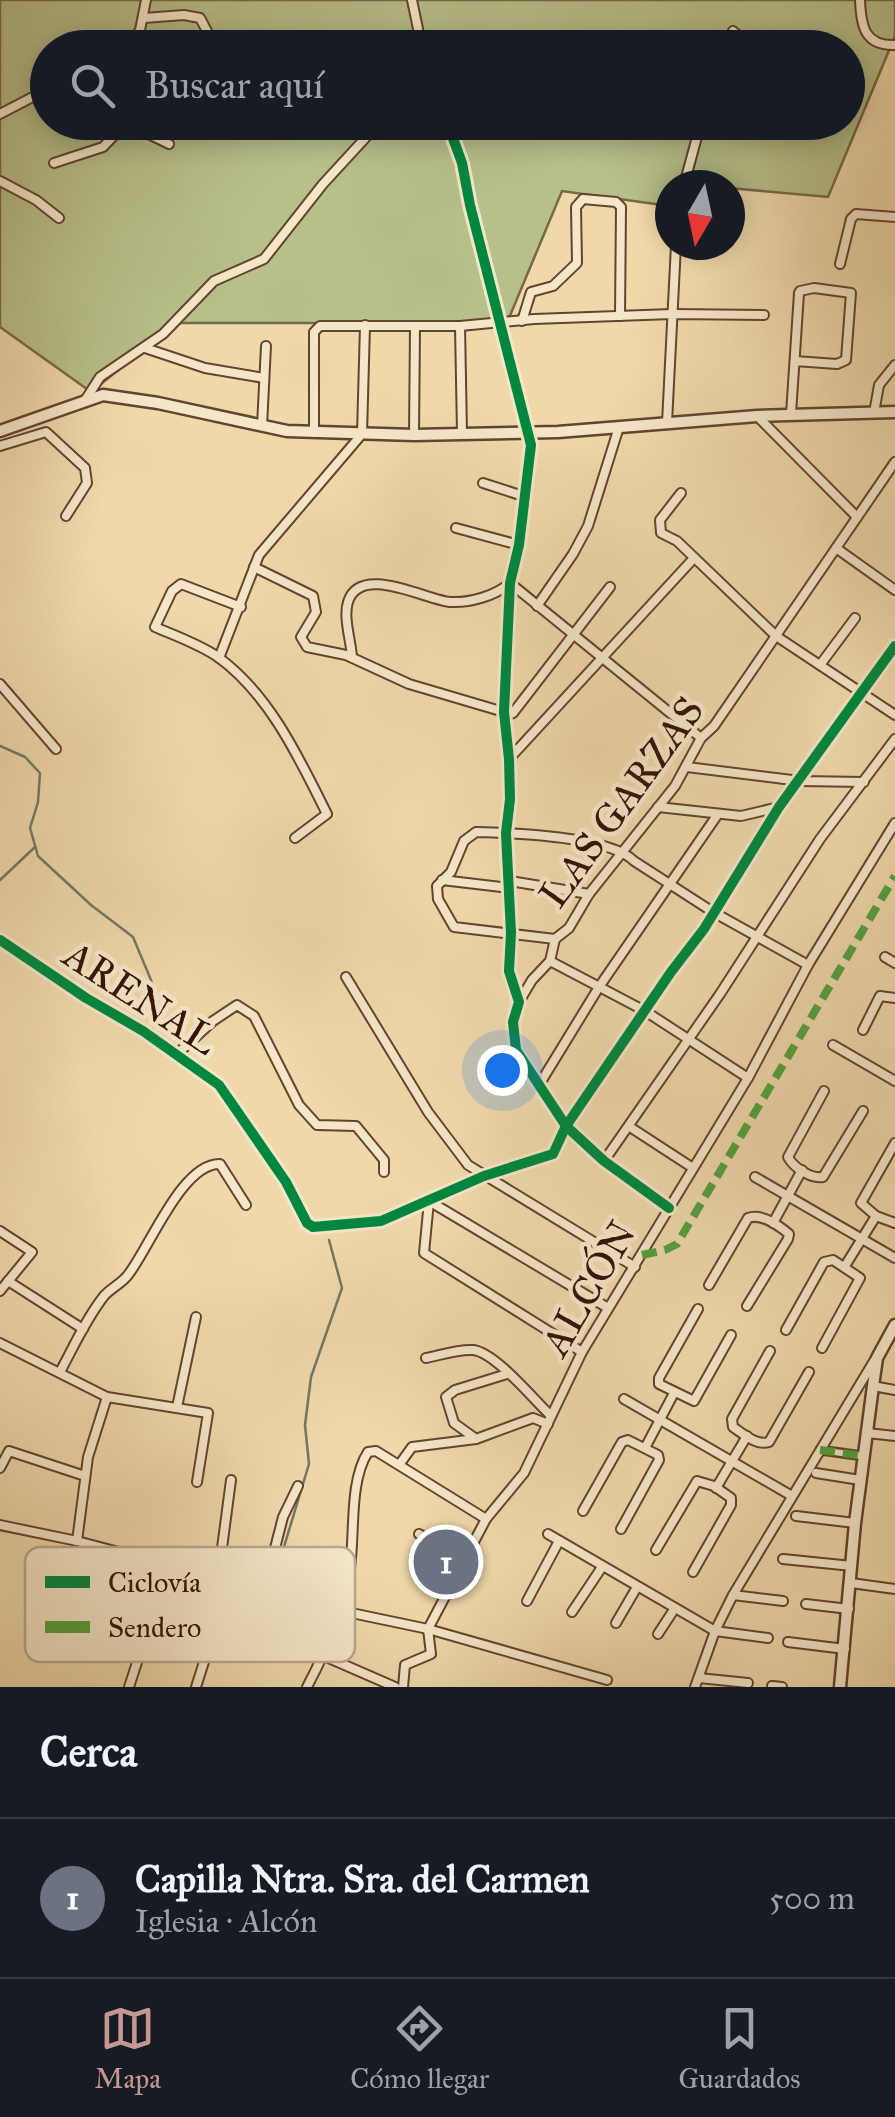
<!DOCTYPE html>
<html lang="es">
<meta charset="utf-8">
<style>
body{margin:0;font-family:"IM FELL Great Primer",serif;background:#20242c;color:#f1f3f6}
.compass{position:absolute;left:655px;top:170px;width:90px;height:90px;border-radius:50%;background:#171b24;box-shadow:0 5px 25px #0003;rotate:189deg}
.you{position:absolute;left:502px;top:1070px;width:35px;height:35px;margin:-25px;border:8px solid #fff;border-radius:50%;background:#1a73e8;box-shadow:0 0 0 15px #1a73e833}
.badge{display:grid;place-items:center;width:65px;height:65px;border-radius:50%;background:#c59692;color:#fff;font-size:32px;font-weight:700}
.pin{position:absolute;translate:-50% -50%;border:5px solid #fff;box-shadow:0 2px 10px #0006}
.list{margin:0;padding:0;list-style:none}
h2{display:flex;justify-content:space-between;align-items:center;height:130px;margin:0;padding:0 40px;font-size:42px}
h2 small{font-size:32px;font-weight:400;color:#9ea1a6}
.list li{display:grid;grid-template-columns:65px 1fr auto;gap:30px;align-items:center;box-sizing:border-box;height:160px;padding:0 40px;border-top:2px solid #363941}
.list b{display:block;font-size:38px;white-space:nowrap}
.list p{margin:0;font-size:32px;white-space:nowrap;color:#9ea1a6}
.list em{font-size:32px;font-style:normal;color:#9ea1a6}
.icon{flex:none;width:55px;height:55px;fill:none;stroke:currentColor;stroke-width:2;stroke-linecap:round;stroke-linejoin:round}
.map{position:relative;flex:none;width:895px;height:1687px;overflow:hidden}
.search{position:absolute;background:#171b24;box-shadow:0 5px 25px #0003;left:30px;right:30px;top:30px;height:110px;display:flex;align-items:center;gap:25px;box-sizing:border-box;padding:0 35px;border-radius:55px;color:#9ea1a6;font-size:38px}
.sheet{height:290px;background:#171b24}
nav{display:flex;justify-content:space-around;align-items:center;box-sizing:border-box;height:140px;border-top:2px solid #363941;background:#171b24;font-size:28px;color:#9ea1a6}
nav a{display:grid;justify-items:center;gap:5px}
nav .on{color:#c59692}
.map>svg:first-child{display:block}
.green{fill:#b7bf8a;stroke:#766948;stroke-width:2.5;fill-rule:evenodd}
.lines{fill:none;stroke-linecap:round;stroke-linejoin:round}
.stream{stroke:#717865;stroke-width:2.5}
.pedestrian-casing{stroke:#63442e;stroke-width:11}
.minor-casing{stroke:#63442e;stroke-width:12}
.tertiary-casing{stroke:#63442e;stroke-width:15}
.pedestrian{stroke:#f5e6c8;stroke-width:6}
.minor{stroke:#f5e6c8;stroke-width:8}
.tertiary{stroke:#f5e6c8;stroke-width:10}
.quiet{stroke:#53a03d;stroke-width:8;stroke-dasharray:15 8;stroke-linecap:butt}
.cycleway-casing{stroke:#f5e6c8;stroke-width:16}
.cycleway{stroke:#00873e;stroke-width:10}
.labels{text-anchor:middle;stroke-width:9;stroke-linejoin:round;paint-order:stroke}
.street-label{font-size:40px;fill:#341305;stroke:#f5e6c8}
.key{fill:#f5e6c8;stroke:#bba78e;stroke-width:2.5}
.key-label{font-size:28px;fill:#341305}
</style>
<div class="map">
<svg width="895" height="1687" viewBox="0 0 895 1687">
<rect width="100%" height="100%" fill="#efd8aa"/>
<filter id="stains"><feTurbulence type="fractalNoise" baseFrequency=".002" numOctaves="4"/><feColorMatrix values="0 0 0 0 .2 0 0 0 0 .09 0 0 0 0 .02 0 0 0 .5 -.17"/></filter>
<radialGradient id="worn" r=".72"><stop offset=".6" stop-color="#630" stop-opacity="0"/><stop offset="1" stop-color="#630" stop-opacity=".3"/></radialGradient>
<path class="green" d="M0,0h895v36l-67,161 -98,-9v-3h-60v21l-108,-15 -55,132h-330l-86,69 -91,-65zM48,48h800v74h-800z"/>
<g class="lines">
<g class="stream">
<polyline points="0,746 25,757 40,773 38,802 30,828 38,856 91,905 133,937 151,980 155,998 150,1011"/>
<polyline points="0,880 35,847"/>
<polyline points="274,1580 309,1464 305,1425 311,1377 342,1288 329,1240"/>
</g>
<defs>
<polyline id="pedestrian" points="820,1450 863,1456"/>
<g id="minor">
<polyline points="412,0 422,48"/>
<path d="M860,0c1,27 5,46 35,45"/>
<polyline points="144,18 184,15 200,18 216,48"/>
<polyline points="127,48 140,30 146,0"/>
<polyline points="724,48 733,31 753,48"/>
<polyline points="0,114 48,89"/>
<polyline points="124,122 169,144"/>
<polyline points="447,122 462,163 470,205 531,445 519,545 510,583 504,712 509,759 510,799 506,833 511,933 509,971 519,1002 513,1022 516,1050 566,1126 604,1161 669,1208"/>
<polyline points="837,122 838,123"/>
<polyline points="54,163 103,147 125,124"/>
<polyline points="0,181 36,200 59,218"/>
<polyline points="684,185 701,122"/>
<polyline points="840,264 851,219 856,214 895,217"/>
<polyline points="522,321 531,292 553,286 577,263 576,207 583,199 616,202 621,207 620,316"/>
<polyline points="460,326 462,433"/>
<polyline points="145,348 205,368 264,378"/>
<polyline points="86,399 100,377 163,334 214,281 264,259 323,184 380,122"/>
<polyline points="874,413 879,385 895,365"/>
<polyline points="791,414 799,293 800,291 814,288 851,293 846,360 837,364 795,361"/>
<polyline points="757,416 857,517"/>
<polyline points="667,423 676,245"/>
<polyline points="262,426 266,346"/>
<polyline points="314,433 314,332 320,326 460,326 534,319 672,314 764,315"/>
<polyline points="414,435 415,326"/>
<polyline points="0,446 46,432 85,468 87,483 66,516"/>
<polyline points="483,483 523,496"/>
<polyline points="681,493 660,520 661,533 677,541 776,636 895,715"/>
<polyline points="456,528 519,545"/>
<polyline points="836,548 895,590"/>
<polyline points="254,567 313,596 316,612 301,637 307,647 346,655 409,684 504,712"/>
<polyline points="537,606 573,554 588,526 619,427"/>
<path d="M241,607l-60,-23 -9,7 -17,36c21,9 44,17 63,30 52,38 81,101 109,157l-32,24"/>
<path d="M352,657c-1,-16 -9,-40 -4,-55 12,-39 78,-2 102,0 20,1 45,-6 60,-19l191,155"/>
<polyline points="219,658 259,555 362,434 365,325"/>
<polyline points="820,665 855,618"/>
<polyline points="0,684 56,749"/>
<polyline points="505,717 513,713 610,587"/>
<polyline points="509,759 694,558"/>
<polyline points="687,767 800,781 864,782"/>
<polyline points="658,807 741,816 779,807"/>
<polyline points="442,880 510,888"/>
<polyline points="510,881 589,894"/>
<path d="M555,939l-101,-12 -16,-28 -1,-13 14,-14 13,-31 12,-9c36,1 133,4 158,29l79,51 95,53"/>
<polyline points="0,940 86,998 143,1031 219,1085 286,1182 307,1223 313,1227 381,1221 484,1176 553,1154 566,1126 671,972 704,929 779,807 895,646"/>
<polyline points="885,957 895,963"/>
<polyline points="550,961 645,1011 748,1078"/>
<polyline points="346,977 428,1112 468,1165 635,1267"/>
<polyline points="519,1002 532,980 550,961 555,939 569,928 589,894 675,786 701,738 714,726 895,462"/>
<polyline points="863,1030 880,996 895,998"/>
<polyline points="833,1045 895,1081"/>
<polyline points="176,1055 213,1021 237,1005 254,1016 299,1105 317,1125 356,1126 384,1160 384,1172"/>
<polyline points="539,1085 599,987 718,814"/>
<path d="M824,1091l-36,66c6,11 23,22 35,20l40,-66"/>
<polyline points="630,1127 693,1168"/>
<polyline points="895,1143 861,1203 876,1216 895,1223"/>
<polyline points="604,1161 720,994 820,839 895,739"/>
<polyline points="755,1177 895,1258"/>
<polyline points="773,1223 802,1170"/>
<polyline points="0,1231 32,1252 0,1291"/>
<polyline points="845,1266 876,1216"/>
<polyline points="8,1281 83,1329"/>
<path d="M709,1285l39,-67c14,-5 30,7 41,16l-1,5 -41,67"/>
<polyline points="698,1309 659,1378 659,1384 694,1401 731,1335"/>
<polyline points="786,1330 824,1262 833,1260 860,1278 822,1348"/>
<polyline points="0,1343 107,1397 208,1413 197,1482"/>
<path d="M770,1351l-38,68 1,8c10,7 24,19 36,15l40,-70"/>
<polyline points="582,1352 424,1253 429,1201 608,1308"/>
<path d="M426,1358c15,-3 32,-9 47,-8 22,2 61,50 78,66"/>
<path d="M60,1372c14,-26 26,-53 44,-76 7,-8 17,-12 24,-21 22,-28 54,-112 92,-111l26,41"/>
<polyline points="873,1386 895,1390"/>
<polyline points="624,1399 792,1496"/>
<polyline points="177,1407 196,1317"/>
<polyline points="867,1433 895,1436"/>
<polyline points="476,1439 454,1423 446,1397 455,1390 507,1374"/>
<polyline points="645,1448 674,1393"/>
<polyline points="399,1465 412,1447 476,1439 533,1418 548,1424"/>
<polyline points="0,1468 9,1451 85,1476"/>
<polyline points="816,1473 860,1480"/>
<polyline points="716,1488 747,1436"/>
<polyline points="583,1511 622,1442 628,1440 658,1455 659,1460 621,1529"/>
<polyline points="796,1516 855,1523"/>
<polyline points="0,1525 77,1541 342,1611 428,1629 607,1680"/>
<polyline points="419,1534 464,1559"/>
<polyline points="548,1534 715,1631 768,1638"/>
<polyline points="77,1541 88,1457 107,1397"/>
<polyline points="656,1550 697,1481 714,1486 731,1498 731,1505 693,1572"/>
<polyline points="783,1559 852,1566"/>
<polyline points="218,1578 231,1480"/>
<polyline points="851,1583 895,1589"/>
<polyline points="264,1591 283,1517 298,1486"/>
<polyline points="733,1595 783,1601"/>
<polyline points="527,1601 559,1541"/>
<polyline points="806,1604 849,1609"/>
<polyline points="572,1612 602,1567"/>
<polyline points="616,1623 637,1587"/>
<polyline points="658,1634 675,1608"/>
<polyline points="788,1642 845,1649"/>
<polyline points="324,1656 395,1687"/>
<polyline points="699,1678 748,1683"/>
<polyline points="772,1686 782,1687"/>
<path d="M129,1687l27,-83c14,-9 47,-2 60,10l1,7 -21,66"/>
<path d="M307,1687c20,-38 36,-75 43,-119 5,-34 -1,-87 18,-116l8,-1 110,68"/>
<polyline points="403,1687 405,1665 431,1654 428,1629 486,1519 524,1473 582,1352 748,1078 808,965 895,823"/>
<polyline points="695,1687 715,1631 733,1595 874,1361"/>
</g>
<g id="tertiary">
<polyline points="0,431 103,395 158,403 287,431 414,435 558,432 757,416 895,412"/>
<polyline points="840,1687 855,1523 873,1386 877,1358 895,1325"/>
</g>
</defs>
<use href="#pedestrian" class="pedestrian-casing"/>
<use href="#minor" class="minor-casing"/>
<use href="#tertiary" class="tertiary-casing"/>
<use href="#pedestrian" class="pedestrian"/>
<use href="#minor" class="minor"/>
<use href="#tertiary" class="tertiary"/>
<g class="quiet">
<polyline points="642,1255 665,1250 677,1244 895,876"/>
<polyline points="820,1450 864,1456"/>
</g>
<defs>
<g id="cycleway">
<polyline points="447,122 462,163 470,205 531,445 519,545 510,583 504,712 509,759 510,799 506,833 511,933 509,971 519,1002 513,1022 516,1050 566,1126 604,1161 669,1208"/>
<polyline points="0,940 86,998 143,1031 219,1085 286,1182 307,1223 313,1227 381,1221 484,1176 553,1154 566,1126 671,972 704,929 779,807 895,646"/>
</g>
</defs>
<use href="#cycleway" class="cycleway-casing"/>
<use href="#cycleway" class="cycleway"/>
</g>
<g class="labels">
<g class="street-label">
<text transform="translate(621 802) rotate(-54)" y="14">LAS GARZAS</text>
<text transform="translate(141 997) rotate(33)" y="14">ARENAL</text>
<text transform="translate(588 1288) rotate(-60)" y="14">ALCÓN</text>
</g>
</g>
<rect x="25" y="1547" width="330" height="115" rx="15" class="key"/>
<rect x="45" y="1576" width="45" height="12" fill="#00873e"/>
<rect x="45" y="1621" width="45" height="12" fill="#53a03d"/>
<g class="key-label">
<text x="108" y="1592">Ciclovía</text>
<text x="108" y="1637">Sendero</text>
</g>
<rect width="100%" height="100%" filter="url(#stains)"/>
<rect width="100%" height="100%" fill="url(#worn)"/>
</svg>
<svg class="compass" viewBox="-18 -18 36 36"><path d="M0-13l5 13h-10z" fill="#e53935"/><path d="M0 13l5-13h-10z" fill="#9ea1a6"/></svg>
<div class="you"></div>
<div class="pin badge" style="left:446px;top:1562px;background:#6b7280">1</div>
<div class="search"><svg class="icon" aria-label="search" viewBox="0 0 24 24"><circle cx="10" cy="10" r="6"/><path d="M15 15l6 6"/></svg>Buscar aquí</div>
</div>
<section class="sheet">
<h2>Cerca<small></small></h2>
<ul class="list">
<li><span class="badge" style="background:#6b7280">1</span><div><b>Capilla Ntra. Sra. del Carmen</b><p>Iglesia · Alcón</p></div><em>500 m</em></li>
</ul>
</section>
<nav>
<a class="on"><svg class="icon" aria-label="map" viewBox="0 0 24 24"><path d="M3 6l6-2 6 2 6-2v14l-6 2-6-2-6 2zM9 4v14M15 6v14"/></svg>Mapa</a>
<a><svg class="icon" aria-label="directions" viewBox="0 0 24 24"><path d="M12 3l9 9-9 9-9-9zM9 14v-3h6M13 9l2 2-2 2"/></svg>Cómo llegar</a>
<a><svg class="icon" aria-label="saved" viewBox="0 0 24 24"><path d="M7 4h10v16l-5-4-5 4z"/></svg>Guardados</a>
</nav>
